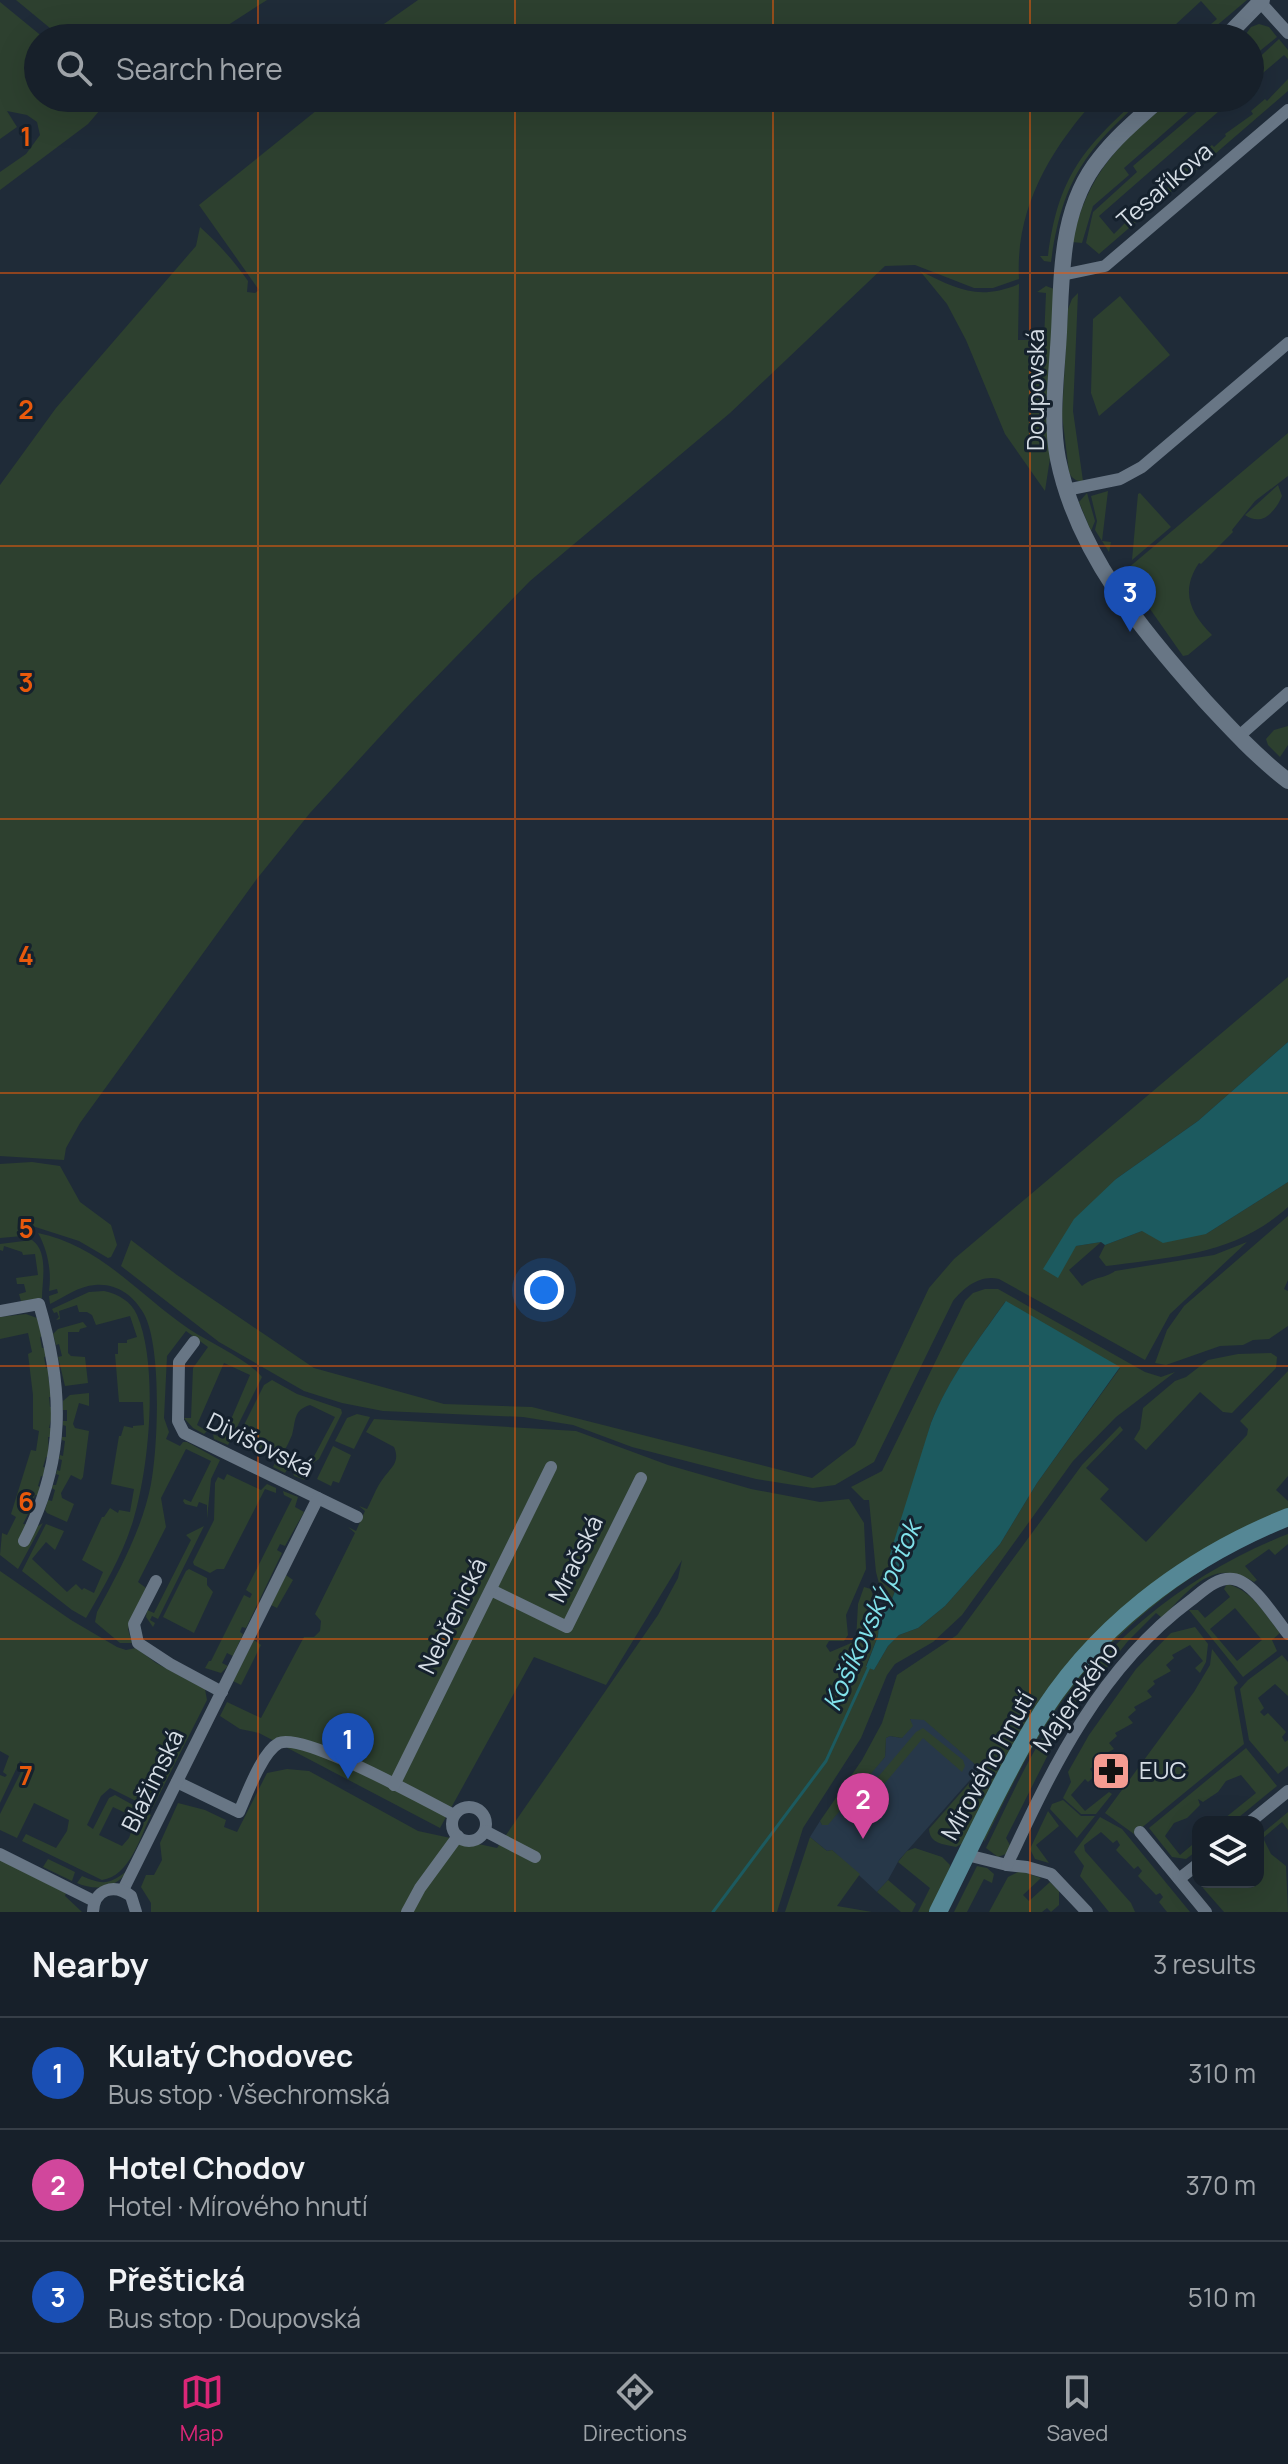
<!DOCTYPE html>
<meta charset="utf-8">
<style>
body{margin:0;font-family:Manrope,sans-serif;background:#202832;color:#f1f3f6}
.controls{position:absolute;right:24px;bottom:24px;display:grid;overflow:hidden;border-radius:16px;box-shadow:0 8px 32px #0002}
.controls button{width:72px;height:72px;display:grid;place-items:center;padding:0;border:0;border-bottom:2px solid #363e47;background:#17202a;color:#f1f3f6;font:40px sans-serif}
.you{position:absolute;left:544px;top:1290px;width:28px;height:28px;margin:-20px;border:6px solid #fff;border-radius:50%;background:#1a73e8;box-shadow:0 0 0 12px #1a73e833}
.badge{display:grid;place-items:center;width:52px;height:52px;border-radius:50%;background:#db2777;color:#fff;font-size:26px;font-weight:700}
.pin{position:absolute;translate:-50% -66px;filter:drop-shadow(0 2px 4px #0008)}
.pin::after{content:'';position:absolute;top:42px;width:28px;height:24px;background:inherit;clip-path:polygon(0 0,100% 0,50% 100%)}
.list{margin:0;padding:0;list-style:none}
h2{display:flex;justify-content:space-between;align-items:center;height:104px;margin:0;padding:0 32px;font-size:34px}
h2 small{font-size:26px;font-weight:400;color:#9ea3a8}
.list li{display:grid;grid-template-columns:52px 1fr auto;gap:24px;align-items:center;box-sizing:border-box;height:112px;padding:0 32px;border-top:2px solid #363e47}
.list b{display:block;font-size:30px;white-space:nowrap}
.list p{margin:0;font-size:26px;white-space:nowrap;color:#9ea3a8}
.list em{font-size:26px;font-style:normal;color:#9ea3a8}
.icon{flex:none;width:44px;height:44px;fill:none;stroke:currentColor;stroke-width:2;stroke-linecap:round;stroke-linejoin:round}
.map{position:relative;flex:none;width:1288px;height:1912px;overflow:hidden}
.search{position:absolute;background:#17202a;box-shadow:0 8px 32px #0002;left:24px;right:24px;top:24px;height:88px;display:flex;align-items:center;gap:20px;box-sizing:border-box;padding:0 28px;border-radius:44px;color:#9ea3a8;font-size:30px}
.sheet{height:440px;background:#17202a}
nav{display:flex;justify-content:space-around;align-items:center;box-sizing:border-box;height:112px;border-top:2px solid #363e47;background:#17202a;font-size:22px;color:#9ea3a8}
nav a{display:grid;justify-items:center;gap:4px}
nav .on{color:#db2777}
.map>svg:first-child{display:block}
.built{fill:#273849}
.green{fill:#2d402f;fill-rule:evenodd}
.water{fill:#1c5a5f}
.lines{fill:none;stroke-linecap:round;stroke-linejoin:round}
.stream{stroke:#1c5a5f;stroke-width:3}
.minor{stroke:#687685;stroke-width:12}
.tertiary{stroke:#687685;stroke-width:16}
.secondary{stroke:#558795;stroke-width:18}
.grid{fill:none;stroke:#e8590c;stroke-width:2;stroke-opacity:0.55}
.labels{text-anchor:middle;stroke-width:6;stroke-linejoin:round;paint-order:stroke}
.street-label{font-size:24px;fill:#d5dde5;stroke:#15212d}
.poi-label{font-size:24px;fill:#d5dde5;stroke:#15212d;text-anchor:start}
.water-label{font-size:26px;font-style:italic;fill:#81e2eb;stroke:#15212d}
.grid-label{font-size:26px;text-anchor:middle;font-weight:bold;fill:#e8590c;stroke:#15212d;stroke-width:6;stroke-linejoin:round;paint-order:stroke}
</style>
<div class="map">
<svg width="1288" height="1912" viewBox="0 0 1288 1912">
<rect width="100%" height="100%" fill="#1f2b38"/>
<polygon class="built" points="911,1718 924,1719 972,1759 977,1772 899,1860 888,1880 877,1892 832,1850 827,1851 810,1837 820,1821 822,1825 885,1757 886,1738 890,1736 902,1738"/>
<g class="green">
<polygon points="16,0 267,0 208,38 62,38"/>
<polygon points="418,0 1247,0 1202,38 1189,38 1197,30 1204,30 1217,19 1201,1 1161,38 364,38"/>
<polygon points="0,2 44,38 38,38 38,98 98,98 100,110 88,124 0,190 0,172 26,154 40,135 37,122 27,115 7,111 17,127 0,139"/>
<polygon points="1259,24 1269,27 1277,37 1250,59 1250,38 1243,38 1251,27"/>
<polygon points="1279,39 1288,50 1288,59 1284,55 1250,84 1250,66"/>
<polygon points="1288,79 1288,91 1099,254 1086,243 1093,212 1137,172 1133,166 1213,98 1234,98 1099,216 1114,234 1133,215 1135,217 1147,207 1145,204 1159,192 1161,194 1173,182 1171,179 1185,167 1187,169 1199,159 1198,157 1212,145 1214,147 1226,136 1225,134 1253,114 1251,111 1265,99 1267,101"/>
<path d="M332,98h765c-46,50 -82,110 -78,181l-26,9h-19l-59,-23 -30,1 -155,147 -200,168 -122,125 -98,107 -54,67 -176,243 -14,25 -2,12 -64,-4v-671l56,-77 140,-162 4,-19c18,16 34,34 48,54l-1,11 8,1 4,-3 -60,-85z"/>
<path d="M1139,98h5c-60,53 -82,84 -93,164l-7,-1 -4,-5h8c10,-78 34,-107 91,-158z"/>
<path d="M1174,98h30l-80,70 5,7 -36,31 -11,37 -10,-1c16,-70 48,-100 102,-144z"/>
<path d="M920,271c37,18 58,30 99,13l-1,56h26l2,-47 -9,-1 9,-6 8,3 -4,169 -5,33 -40,-57 -39,-94 -19,-36z"/>
<path d="M1078,293l-5,118 10,70c-6,1 -12,-3 -14,-9l-7,-57 6,-106 4,-10z"/>
<polygon points="1120,296 1170,355 1099,416 1091,393 1093,319"/>
<path d="M1288,433v43l-33,25 -23,29 1,2 -32,32 -2,-1c-19,28 -9,50 13,72l-24,20 -5,1 -33,-47 -23,-40z"/>
<path d="M1278,485l4,11c-7,16 -20,31 -37,19z"/>
<polygon points="1108,491 1102,541 1111,542 1109,552 1095,530 1097,521 1091,496"/>
<polygon points="1087,493 1095,521 1091,531 1079,502"/>
<polygon points="1140,493 1171,527 1132,560 1138,494"/>
<polygon points="1288,726 1288,745 1280,757 1268,745 1266,739 1274,730"/>
<path d="M1288,977v65l-90,79 -82,58 -40,67 25,-4 -32,28 13,16c13,-10 22,-7 33,-15l99,-16 33,-13 -77,72 -25,46 -146,-81c-18,-5 -35,8 -46,22l-79,161 -39,23 -22,3 -57,-9 -124,-32 -59,-22 -50,-8 -140,-6 -41,-8 -38,-12 -85,-49 -98,-76 10,-26 46,35 137,93 130,36 88,3 280,71 43,-33 74,-157 25,-29z"/>
<polygon points="32,1162 60,1166 80,1202 111,1225 117,1245 111,1257 108,1258 79,1241 23,1223 18,1229 35,1232 34,1235 0,1238 0,1164"/>
<path d="M1288,1182v25c-51,46 -108,49 -173,58l-9,1 -7,-9 6,-12 37,-14 64,3z"/>
<polygon points="1288,1216 1288,1280 1284,1289 1288,1291 1288,1326 1269,1339 1253,1340 1243,1345 1220,1346 1166,1365 1155,1363 1167,1330 1184,1306"/>
<path d="M38,1233c63,13 101,62 151,96 21,14 58,30 73,48l-34,68 -14,-6 -1,-5 10,4 27,-63 -26,-12 -27,62 10,6 -3,3 -11,-6 -9,-10h7l2,-50 15,-21 -22,-16 -19,25 -3,62 5,14 -3,7 14,7 3,-4h4l33,18 -9,19 -4,40v-14l-8,-3 -2,5 -12,-3 -2,-3 1,-2 7,3 20,-41 -25,-12 -25,49 5,29 -28,55 8,6 -18,41 4,14h-12l-25,-21 2,-10c22,-41 45,-82 54,-128 7,-37 11,-137 -7,-170 -10,-18 -27,-31 -49,-29 -16,1 -31,12 -45,19l-1,-8 9,-3 -1,-4 -8,2c3,-21 -2,-42 -11,-58z"/>
<path d="M32,1240c17,12 10,41 10,58l-21,3 -2,-7 7,-2 -2,-8h-7l-1,-6 22,-3 -3,-21 -12,1 -1,-3 -18,-6 -1,5 -3,-1v-6z"/>
<path d="M985,1289h13l147,83 16,5 14,-5 -59,45 -43,44 -111,154 -29,27 -38,22 -8,11 -26,63 -58,90 -26,84h-626v-9l-10,-16 5,-12h8l8,-15 -2,-17 18,-40 27,7 21,10 -2,7 13,5 30,-59 20,-4 22,2 109,60 79,17 161,-233 20,-37 4,-18 -76,125 -72,-28 -94,171 -181,-95 -19,-4 -20,-13 7,-14 34,16 43,-81h10l6,-6 1,-10 -6,-7 40,-81 -7,-6 8,4 9,-20 -6,-5 8,3c5,-9 9,-21 15,-29 8,-12 19,-17 12,-33l-28,-15 8,-13 202,12 92,34 83,24 69,13 29,-3 15,24 2,46 -20,46 2,20 -4,6h-15l-3,5 4,6 26,-11 2,-37 6,-17 7,2 5,17h9l-9,-34 -7,-72h-5l-13,-13 31,-16 83,-170 8,-8zM1005,1302l115,66 -83,115 -37,61 -55,62 -27,22 -19,7 -11,11 -14,24 -8,-4 12,-30 2,-23 12,-14 5,-14 -6,-18 40,-144c18,-44 47,-83 74,-121z"/>
<path d="M104,1291c14,3 27,10 33,24 22,51 12,154 -4,206 -11,35 -28,64 -47,97l-14,-8 -50,-39 24,-47 18,7 -9,19 -9,-8 -14,17 35,33 9,-8 6,6 2,-2 10,5 9,-21 -21,-12 20,-43h2l6,-9 8,5 1,-3 11,2 4,-23 -23,-5 8,-48h2l3,-10 9,2v-2l11,-1 -1,-23h-24l-4,-48h3v-11h9v-3l10,-3 -7,-21 -34,9 -4,-10 -5,-3h-8l-2,-7 -18,6 1,8 -4,1 3,-3 -2,-5 -3,1 -2,-4 37,-17z"/>
<polygon points="26,1314 37,1318 43,1336 40,1337 42,1348 46,1348 48,1356 44,1357 46,1368 50,1367 51,1375 48,1377 53,1397 49,1397 50,1407 54,1407 49,1428 53,1428 52,1437 48,1437 49,1457 46,1457 43,1467 47,1468 45,1477 41,1476 38,1486 42,1488 39,1496 35,1495 31,1505 35,1507 32,1515 28,1514 23,1524 38,1526 43,1523 18,1569 0,1555 2,1533 7,1535 16,1517 11,1514 31,1450 36,1451 39,1431 33,1429 33,1395 28,1354 32,1352 28,1333 0,1339 0,1317"/>
<polygon points="83,1322 87,1327 80,1329 79,1332 68,1332 68,1353 71,1356 85,1357 88,1383 65,1386 58,1357 62,1356 59,1344 56,1345 53,1334 58,1329"/>
<polygon points="1271,1353 1277,1357 1276,1368 1232,1413 1223,1412 1200,1392 1146,1450 1134,1439 1140,1429 1143,1408 1175,1381 1186,1377 1208,1360 1238,1354"/>
<path d="M1288,1371v105l-12,14 12,11v8l-45,19 -70,40 -59,48 -151,227 -7,4c-13,-3 -26,-3 -27,-18l43,-49 5,-8v-6l-53,-46 -14,-1 3,7 -11,12 -12,-2 -4,2 -1,19 -57,68h-6l-2,-4 42,-61 20,-37 15,-48 60,-40 125,-170 38,-39 3,4 -37,38 23,21 -9,10 46,43 101,-107 1,-6 -8,-8z"/>
<path d="M272,1380l25,14 44,15 1,4 -23,46 -6,4 -8,17 -11,-4 -1,-3 10,4 32,-60 -25,-12c-17,5 -14,16 -18,30 -4,10 -10,20 -15,29l10,6 -2,3 -12,-6 4,-8 -40,-19 1,-3 6,3 1,-4 -5,-3 24,-48z"/>
<polygon points="89,1393 89,1406 79,1403 73,1424 75,1428 89,1431 83,1477 81,1480 71,1475 61,1493 62,1498 74,1504 67,1522 47,1513 45,1510 48,1500 52,1501 55,1490 52,1488 53,1485 56,1485 59,1475 56,1474 57,1470 60,1471 62,1460 59,1459 60,1455 63,1456 65,1441 62,1440 62,1437 66,1437 66,1426 63,1425 63,1421 67,1421 67,1410 63,1410 63,1401 70,1395"/>
<polygon points="357,1414 370,1417 354,1449 335,1441 347,1418"/>
<polygon points="333,1446 351,1455 339,1483 333,1481 331,1486 317,1479"/>
<polygon points="227,1474 261,1490 267,1484 276,1488 276,1493 265,1489 224,1569 217,1569 210,1573 194,1565 193,1562 214,1520 215,1483 218,1477 224,1480"/>
<polygon points="283,1491 298,1497 295,1507 304,1512 285,1546 280,1544 277,1550 282,1553 246,1628 242,1627 240,1632 243,1634 233,1656 227,1653 222,1663 228,1666 221,1673 205,1668 209,1661 211,1661 244,1595 250,1598 252,1594 246,1590 292,1499 284,1495"/>
<polygon points="204,1526 158,1619 152,1616 150,1620 155,1623 153,1627 146,1617 147,1610 154,1613 191,1540 186,1535"/>
<path d="M1288,1534v10l-13,11 -6,-6 -24,17 12,14 -3,2c-41,-26 -65,8 -92,36l-6,-5 -28,28 -62,78 -60,119 5,9 -5,7 -8,3 -12,-9c19,-38 36,-78 59,-115 57,-91 143,-160 243,-199z"/>
<path d="M1207,1567c-56,36 -105,80 -145,134 -31,43 -54,93 -78,141v-7c44,-88 94,-180 176,-239 15,-11 32,-20 47,-29z"/>
<polygon points="189,1569 207,1578 207,1585 213,1592 194,1633 163,1617 186,1571"/>
<path d="M0,1571l71,49 46,27 9,3 10,-2 20,15 49,26 2,11 -55,109 -42,-21 -9,8 -14,29 6,4 16,-31 6,-3 36,20c-11,22 -21,61 -49,65l-80,-39 4,-7 30,14 11,-17 2,-11 -35,-17 -17,35 -17,-8v-16l25,-50 -5,-3 -20,42v-28l5,2 2,-2 -4,-3 6,-16 -9,-5zM113,1807l23,11 -7,20 -7,8 -23,-11z"/>
<polygon points="286,1575 293,1580 277,1608 271,1605"/>
<path d="M1227,1584c25,6 38,30 53,49l-8,7 5,11 -34,26 -54,-67h9l7,8 25,-21 -6,-8zM1235,1608l27,32 -25,21 -27,-32z"/>
<polygon points="1195,1627 1208,1644 1206,1662 1200,1673 1195,1668 1203,1661 1190,1645 1172,1655 1174,1658 1166,1665 1171,1671 1153,1681 1155,1684 1147,1691 1152,1697 1134,1707 1136,1710 1128,1717 1133,1723 1115,1733 1117,1736 1109,1743 1114,1749 1096,1759 1098,1762 1090,1769 1095,1776 1088,1782 1085,1779 1071,1795 1085,1811 1109,1792 1112,1794 1096,1814 1081,1814 1063,1798 1071,1782 1068,1772 1089,1735 1136,1669 1171,1633"/>
<polygon points="254,1640 261,1645 241,1685 233,1681"/>
<polygon points="1212,1649 1238,1683 1234,1687 1244,1744 1134,1834 1105,1813 1194,1692 1210,1665"/>
<polygon points="1282,1655 1288,1662 1288,1696 1275,1684 1258,1698 1264,1708 1260,1712 1264,1716 1268,1713 1286,1732 1282,1737 1285,1742 1288,1740 1288,1766 1278,1774 1249,1740 1240,1689 1248,1680"/>
<polygon points="923,1728 963,1760 965,1766 962,1772 923,1738 869,1802 862,1796 916,1732"/>
<polygon points="1246,1748 1277,1786 1233,1822 1220,1822 1256,1793 1241,1775 1226,1781 1218,1792 1203,1802 1198,1799 1200,1805 1187,1818 1174,1823 1165,1836 1180,1855 1198,1840 1198,1850 1186,1859 1172,1857 1149,1828"/>
<polygon points="1063,1800 1081,1816 1095,1816 1077,1838 1050,1809 1052,1804"/>
<polygon points="1048,1811 1059,1826 1036,1845 1049,1863 1035,1859 1030,1849"/>
<polygon points="1288,1812 1288,1830 1282,1822 1263,1838 1271,1854 1286,1866 1288,1912 1224,1912 1203,1888 1203,1883 1258,1882 1258,1837"/>
<polygon points="1100,1817 1122,1829 1190,1912 1167,1912 1159,1902 1163,1897 1160,1893 1156,1895 1138,1876 1142,1871 1138,1866 1134,1869 1116,1850 1120,1845 1117,1840 1113,1843 1101,1832 1084,1845 1085,1851 1131,1903 1135,1912 1109,1912 1080,1876 1084,1866 1074,1852"/>
<polygon points="810,1837 827,1851 832,1850 860,1874 837,1906 872,1912 785,1912"/>
<polygon points="915,1848 942,1857 950,1865 949,1872 929,1912 918,1912 930,1888 898,1862 907,1851"/>
<polygon points="48,1859 75,1872 72,1881 43,1867"/>
<polygon points="0,1860 66,1893 65,1896 82,1912 0,1912"/>
<polygon points="977,1866 987,1868 994,1874 992,1883 984,1879 967,1912 954,1912"/>
<path d="M127,1871c-11,18 -32,20 -50,12l5,-7c21,9 26,9 45,-5z"/>
<polygon points="1020,1871 1041,1878 1023,1895 1029,1901 1050,1882 1059,1891 1059,1905 1051,1912 1047,1908 1042,1912 989,1912 1008,1877"/>
<polygon points="888,1880 916,1904 912,1912 901,1912 877,1892"/>
</g>
<g class="water">
<polygon points="1288,1042 1288,1182 1206,1234 1163,1243 1142,1231 1105,1245 1101,1242 1076,1246 1058,1278 1043,1269 1074,1219 1116,1179 1198,1121"/>
<path d="M1006,1301l114,66 -83,116 -37,61 -55,62 -27,22 -19,7 -11,11 -14,24 -8,-3 12,-31 2,-23 12,-14 5,-13 -7,-32 41,-131c18,-45 47,-83 75,-122z"/>
</g>
<g class="lines">
<polyline class="stream" points="713,1912 826,1761 869,1667"/>
<g class="minor">
<polyline points="1260,2 1288,33"/>
<polyline points="1062,275 1105,266 1288,110"/>
<polyline points="1066,490 1120,479 1142,467 1288,343"/>
<polyline points="1238,737 1288,693"/>
<path d="M0,1311l39,-7c25,85 27,156 -15,237"/>
<polyline points="194,1342 179,1362 178,1421 184,1433 357,1517"/>
<polyline points="156,1581 134,1624 138,1643 170,1664 222,1692"/>
<polyline points="491,1590 567,1627 641,1478"/>
<path d="M177,1782l62,30c8,-18 23,-60 40,-69 25,-11 147,58 175,72"/>
<polyline points="394,1785 551,1467"/>
<circle cx="469" cy="1824" r="17"/>
<polyline points="1250,1822 1288,1791"/>
<polyline points="485,1831 535,1857"/>
<polyline points="1140,1832 1206,1912"/>
<polyline points="0,1854 94,1901"/>
<polyline points="967,1855 1007,1865 1027,1867 1051,1874 1087,1912"/>
<path d="M1007,1865c46,-99 93,-197 183,-264 12,-9 26,-24 43,-22 20,2 42,39 55,55"/>
<polyline points="1179,1879 1198,1864"/>
<polyline points="123,1890 318,1498"/>
<path d="M93,1912c1,-23 21,-29 38,-16l5,16"/>
<polyline points="407,1912 420,1888 458,1836"/>
</g>
<g class="tertiary">
<polyline points="1225,38 1262,0"/>
<path d="M1161,98c-21,19 -43,37 -61,60 -40,49 -38,114 -41,174 -2,41 -9,87 -1,127 19,94 85,173 147,242 26,28 52,56 83,80"/>
</g>
<path class="secondary" d="M938,1912c31,-62 60,-126 95,-185 58,-98 151,-168 255,-210"/>
</g>
<path class="grid" d="M258,0v38M515,0v38M773,0v38M1030,0v38M258,98v1814M515,98v1814M773,98v1814M1030,98v1814M0,273h1288M0,546h1288M0,819h1288M0,1093h1288M0,1366h1288M0,1639h1288"/>
<defs>
<symbol id="pharmacy-square" viewBox="-11 -11 22 22"><rect x="-9" y="-9" width="18" height="18" rx="4" fill="#f59c92" stroke="#15212d"/><path d="M-2-6h4v4h4v4h-4v4h-4v-4h-4v-4h4Z" fill="#111"/></symbol>
</defs>
<g fill-rule="evenodd">
<use href="#pharmacy-square" x="1089" y="1749" width="44" height="44"/>
</g>
<g class="labels">
<g class="street-label">
<text transform="translate(1165 186) rotate(-41)" y="8">Tesaříkova</text>
<text transform="translate(1036 390) rotate(-90)" y="8">Doupovská</text>
<text transform="translate(260 1445) rotate(26)" y="8">Divišovská</text>
<text transform="translate(576 1559) rotate(-64)" y="8">Mračská</text>
<text transform="translate(453 1616) rotate(-64)" y="8">Nebřenická</text>
<text transform="translate(1076 1697) rotate(-55)" y="8">Majerského</text>
<text transform="translate(988 1766) rotate(-61)" y="8">Mírového hnutí</text>
<text transform="translate(153 1781) rotate(-64)" y="8">Blažimská</text>
</g>
<g class="poi-label">
<text x="1139" y="1779">EUC</text>
</g>
<g class="water-label">
<text transform="translate(872 1616) rotate(-66)" y="9">Košíkovský potok</text>
</g>
</g>
<g class="grid-label">
<text x="26" y="146">1</text>
<text x="26" y="419">2</text>
<text x="26" y="692">3</text>
<text x="26" y="965">4</text>
<text x="26" y="1238">5</text>
<text x="26" y="1511">6</text>
<text x="26" y="1785">7</text>
</g>
</svg>
<div class="controls">
<button><svg class="icon" aria-label="layers" viewBox="0 0 24 24"><path d="M12 4l9 5-9 5-9-5zM3 14l9 5 9-5"/></svg></button>
</div>
<div class="you"></div>
<div class="pin badge" style="left:348px;top:1779px;background:#1a4fb4">1</div>
<div class="pin badge" style="left:863px;top:1839px;background:#d1479c">2</div>
<div class="pin badge" style="left:1130px;top:632px;background:#1a4fb4">3</div>
<div class="search"><svg class="icon" aria-label="search" viewBox="0 0 24 24"><circle cx="10" cy="10" r="6"/><path d="M15 15l6 6"/></svg>Search here</div>
</div>
<section class="sheet">
<h2>Nearby<small>3 results</small></h2>
<ul class="list">
<li><span class="badge" style="background:#1a4fb4">1</span><div><b>Kulatý Chodovec</b><p>Bus stop · Všechromská</p></div><em>310 m</em></li>
<li><span class="badge" style="background:#d1479c">2</span><div><b>Hotel Chodov</b><p>Hotel · Mírového hnutí</p></div><em>370 m</em></li>
<li><span class="badge" style="background:#1a4fb4">3</span><div><b>Přeštická</b><p>Bus stop · Doupovská</p></div><em>510 m</em></li>
</ul>
</section>
<nav>
<a class="on"><svg class="icon" aria-label="map" viewBox="0 0 24 24"><path d="M3 6l6-2 6 2 6-2v14l-6 2-6-2-6 2zM9 4v14M15 6v14"/></svg>Map</a>
<a><svg class="icon" aria-label="directions" viewBox="0 0 24 24"><path d="M12 3l9 9-9 9-9-9zM9 14v-3h6M13 9l2 2-2 2"/></svg>Directions</a>
<a><svg class="icon" aria-label="saved" viewBox="0 0 24 24"><path d="M7 4h10v16l-5-4-5 4z"/></svg>Saved</a>
</nav>
